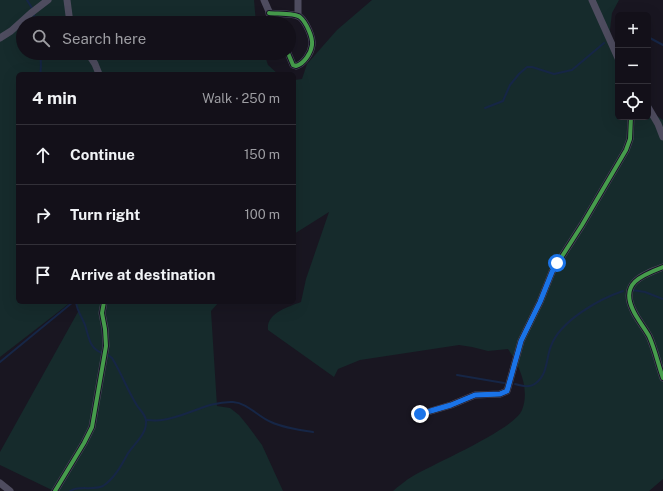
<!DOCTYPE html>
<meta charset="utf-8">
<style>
body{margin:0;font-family:"Public Sans",sans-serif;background:#1c1922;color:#f1f3f6}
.controls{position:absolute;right:12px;top:12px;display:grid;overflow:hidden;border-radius:6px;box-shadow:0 4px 16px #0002}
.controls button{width:36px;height:36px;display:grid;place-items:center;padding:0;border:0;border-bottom:1px solid #323038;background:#131019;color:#f1f3f6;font:20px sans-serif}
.stop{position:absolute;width:12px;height:12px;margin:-9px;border:3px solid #1a73e8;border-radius:50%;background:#fff}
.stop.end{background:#1a73e8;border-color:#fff;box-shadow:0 1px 4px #0008}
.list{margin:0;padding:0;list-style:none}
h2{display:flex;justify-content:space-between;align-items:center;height:52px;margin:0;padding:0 16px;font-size:17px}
h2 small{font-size:13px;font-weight:400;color:#9d9da2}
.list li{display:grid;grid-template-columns:26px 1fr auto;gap:12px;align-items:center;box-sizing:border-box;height:60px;padding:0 16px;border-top:1px solid #323038}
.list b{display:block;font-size:15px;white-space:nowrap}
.list em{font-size:13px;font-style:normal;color:#9d9da2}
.icon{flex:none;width:22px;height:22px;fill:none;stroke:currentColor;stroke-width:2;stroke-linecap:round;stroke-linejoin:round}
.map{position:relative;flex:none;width:663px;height:491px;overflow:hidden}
.search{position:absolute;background:#131019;box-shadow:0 4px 16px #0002;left:16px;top:16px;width:280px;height:44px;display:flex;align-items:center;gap:10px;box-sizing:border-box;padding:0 14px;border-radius:22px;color:#9d9da2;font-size:15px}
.panel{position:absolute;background:#131019;box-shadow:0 4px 16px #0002;left:16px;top:72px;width:280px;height:232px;border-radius:6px}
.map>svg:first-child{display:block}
.green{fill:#162b2c}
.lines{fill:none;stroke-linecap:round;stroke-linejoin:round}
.stream{stroke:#162646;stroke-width:2}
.minor{stroke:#4e4c5f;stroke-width:7}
.cycleway-casing{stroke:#161225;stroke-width:6}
.cycleway{stroke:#469c4c;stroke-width:4}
.route{stroke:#1a73e8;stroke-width:5}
</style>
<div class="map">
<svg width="663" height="491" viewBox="0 0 663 491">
<rect width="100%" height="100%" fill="#191621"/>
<g class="green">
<polygon points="0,0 254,0 256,23 23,23 23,53 264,53 268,65 278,74 18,74 18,302 71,302 0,357"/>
<path d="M372,0h247l-7,13 -2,17 1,7 7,17v63h30v-7l15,10v359l-14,12h-256c6,-5 13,-11 20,-15 20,-12 102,-47 109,-66 8,-20 -2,-44 -14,-61l-20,2 -16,-4 -13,-2 -99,15 -22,9 -4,8 -66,-47c-2,-17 20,-23 33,-28l5,-23 23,-67 -35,22v-154l8,-1 5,-15 30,-34z"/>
<polygon points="75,302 219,302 211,311 217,406 230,408 239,415 248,426 262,445 283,491 54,491 0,465 0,452 79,310"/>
</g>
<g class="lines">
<g class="stream">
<polyline points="27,0 32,8"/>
<polyline points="34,15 37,23"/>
<polyline points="648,37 663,45"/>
<path d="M40,74c2,-7 0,-14 1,-21"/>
<polyline points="485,108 503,101 510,85 519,74 527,67 532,67 554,74 572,70 604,43"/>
<polyline points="632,290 645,292 663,299"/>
<path d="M76,302c1,9 6,15 9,23 4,12 4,23 17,28"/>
<polyline points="0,362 73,302"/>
<polyline points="457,375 504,383"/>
<path d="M515,384c7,2 15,4 21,-1 12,-9 10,-25 15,-37 9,-25 48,-47 72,-55"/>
<path d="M146,420c5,0 11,1 16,0 24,-3 46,-19 71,-18 15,1 25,15 38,20 13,6 28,8 42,10"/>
<path d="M70,491c10,-6 21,0 33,-5 11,-7 18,-20 24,-31 6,-10 19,-20 19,-32 1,-6 -4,-11 -8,-16 -10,-15 -16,-33 -26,-49l-4,-3"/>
</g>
<g class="minor">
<polyline points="67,0 70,23"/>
<polyline points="264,0 274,23"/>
<polyline points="298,0 298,16"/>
<polyline points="592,0 618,58"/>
<path d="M269,13c7,1 26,0 31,4 6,5 13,20 12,28 -1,8 -8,19 -16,21l-3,-1 -5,-12"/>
<polyline points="0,38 11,31 31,13 48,0"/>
<polyline points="88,53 95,64 99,74"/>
<polyline points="648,107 658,124 663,137"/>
<path d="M663,267c-21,8 -43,16 -30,43 4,9 11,17 16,26 6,13 9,28 14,42"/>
<polyline points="421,414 451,405 475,395 500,394 507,391 521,341 540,302 552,272 582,225 626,150 630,139 631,117"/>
<polyline points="0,483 10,491"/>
<polyline points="55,491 84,443 92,427 106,346 105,329 102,313 104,302"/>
</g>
<defs>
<g id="cycleway">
<path d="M269,13c7,1 26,0 31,4 6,5 13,20 12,28 -1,8 -8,19 -16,21l-3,-1 -5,-12"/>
<path d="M663,267c-21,8 -43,16 -30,43 4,9 11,17 16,26 6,13 9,28 14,42"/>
<polyline points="421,414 451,405 475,395 500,394 507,391 521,341 540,302 552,272 582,225 626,150 630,139 631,117"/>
<polyline points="55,491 84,443 92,427 106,346 105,329 102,313 104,302"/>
</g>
</defs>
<use href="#cycleway" class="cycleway-casing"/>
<use href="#cycleway" class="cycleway"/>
</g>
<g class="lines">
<polyline class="route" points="420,414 451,405 475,395 500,394 507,391 521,341 540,302 552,272 557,263"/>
</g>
</svg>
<div class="controls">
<button>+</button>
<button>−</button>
<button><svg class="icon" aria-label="locate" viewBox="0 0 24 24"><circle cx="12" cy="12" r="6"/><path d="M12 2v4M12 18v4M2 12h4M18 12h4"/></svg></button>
</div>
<div class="stop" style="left:557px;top:263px"></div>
<div class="stop end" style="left:420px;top:414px"></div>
<div class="search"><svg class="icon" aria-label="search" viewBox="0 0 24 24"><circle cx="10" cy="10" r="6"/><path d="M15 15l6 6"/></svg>Search here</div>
<section class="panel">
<h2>4 min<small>Walk · 250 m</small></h2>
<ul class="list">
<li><svg class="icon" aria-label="ahead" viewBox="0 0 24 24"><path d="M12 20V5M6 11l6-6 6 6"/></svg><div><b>Continue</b></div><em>150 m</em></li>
<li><svg class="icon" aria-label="right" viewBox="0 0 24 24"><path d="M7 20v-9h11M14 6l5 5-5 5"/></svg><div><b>Turn right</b></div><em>100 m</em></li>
<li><svg class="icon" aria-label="arrive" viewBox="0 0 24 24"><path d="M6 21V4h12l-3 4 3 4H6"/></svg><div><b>Arrive at destination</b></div></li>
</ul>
</section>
</div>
